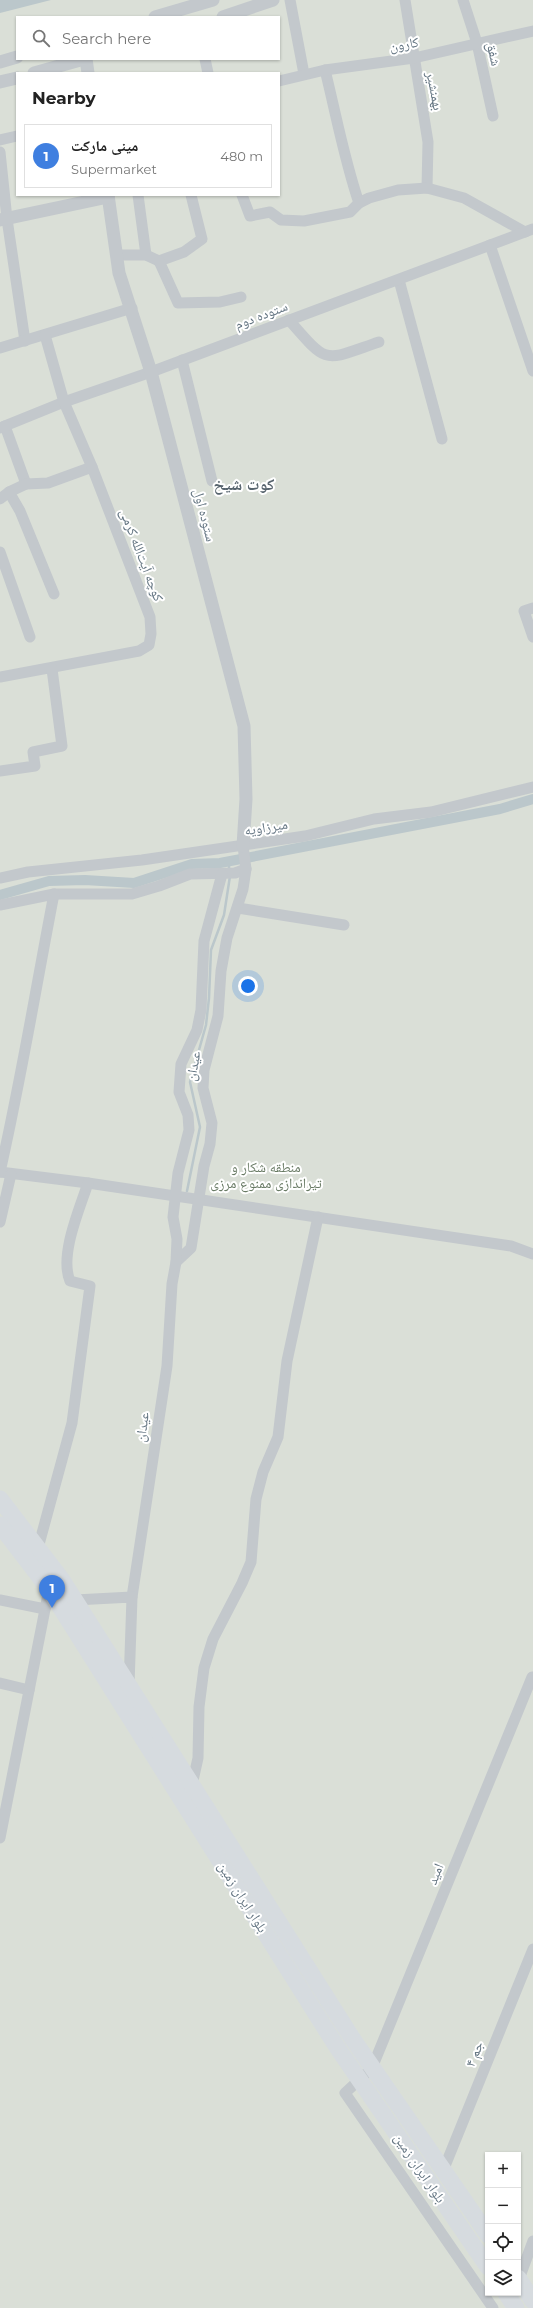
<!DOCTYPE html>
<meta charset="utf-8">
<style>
body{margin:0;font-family:Montserrat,"Noto Naskh Arabic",sans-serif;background:#f6f6f6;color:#222}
.controls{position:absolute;right:12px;bottom:12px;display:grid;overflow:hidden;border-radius:0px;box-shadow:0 1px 3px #0004}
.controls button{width:36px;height:36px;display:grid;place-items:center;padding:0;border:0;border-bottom:1px solid #e0e0e0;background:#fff;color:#222;font:20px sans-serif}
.you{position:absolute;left:248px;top:986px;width:14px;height:14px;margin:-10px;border:3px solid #fff;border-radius:50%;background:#1a73e8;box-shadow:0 0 0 6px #1a73e833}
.badge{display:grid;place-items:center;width:26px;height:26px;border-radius:50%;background:#e4572e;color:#fff;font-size:13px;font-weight:700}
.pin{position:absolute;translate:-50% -33px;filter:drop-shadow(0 1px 2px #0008)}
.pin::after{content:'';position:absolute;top:21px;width:14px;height:12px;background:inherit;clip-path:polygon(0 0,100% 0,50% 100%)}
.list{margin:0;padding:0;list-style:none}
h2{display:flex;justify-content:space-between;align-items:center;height:52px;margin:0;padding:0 16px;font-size:17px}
h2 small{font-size:13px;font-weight:400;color:#767676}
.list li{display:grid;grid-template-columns:26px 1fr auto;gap:12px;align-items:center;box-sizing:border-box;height:64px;margin:0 8px 8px;padding:0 8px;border:1px solid #e0e0e0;border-radius:0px}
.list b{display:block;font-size:15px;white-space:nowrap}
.list p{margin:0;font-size:13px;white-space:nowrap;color:#767676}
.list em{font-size:13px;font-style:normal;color:#767676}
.icon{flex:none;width:22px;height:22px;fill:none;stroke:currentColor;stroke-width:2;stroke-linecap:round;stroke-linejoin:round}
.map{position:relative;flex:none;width:533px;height:2308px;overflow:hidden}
.search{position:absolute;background:#fff;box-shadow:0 1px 3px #0004;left:16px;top:16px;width:264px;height:44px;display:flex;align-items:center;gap:10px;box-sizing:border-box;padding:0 14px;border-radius:0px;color:#767676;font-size:15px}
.panel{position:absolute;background:#fff;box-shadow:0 1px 3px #0004;left:16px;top:72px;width:264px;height:124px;border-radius:0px}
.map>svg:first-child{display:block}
.green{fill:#dadfd7;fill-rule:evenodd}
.water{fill:#bbc7cb}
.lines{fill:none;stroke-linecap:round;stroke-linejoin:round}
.stream{stroke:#bbc7cb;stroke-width:2.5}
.canal{stroke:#bbc7cb;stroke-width:10}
.minor{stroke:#c3c8cc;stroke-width:11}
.tertiary{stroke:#c3c8cc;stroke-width:13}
.primary{stroke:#d6dbdf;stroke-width:17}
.labels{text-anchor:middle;stroke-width:4;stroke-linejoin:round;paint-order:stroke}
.street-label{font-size:14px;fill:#657683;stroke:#fff}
.park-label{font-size:14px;fill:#687a64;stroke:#fff}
.quarter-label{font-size:16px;font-weight:bold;fill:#57646e;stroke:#fff}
</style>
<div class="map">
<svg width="533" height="2308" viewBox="0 0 533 2308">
<rect width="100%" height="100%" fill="#fafaf8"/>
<path class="green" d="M0,0h533v2308h-533zM17,17h262v42h-262zM17,73h262v122h-262zM488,2155h30v138h-30z"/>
<polygon class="water" points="0,0 51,0 0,13"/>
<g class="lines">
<g class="stream">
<polyline points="229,862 229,869"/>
<polyline points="187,1191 200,1127 190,1082 206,1025 209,998 211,950 224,915 230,876"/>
</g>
<polyline class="canal" points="0,895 49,881 85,880 134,883 192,864 220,863 500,809 533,799"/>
<g class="minor">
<polyline points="290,0 304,74"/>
<polyline points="405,0 428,142 427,188"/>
<polyline points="463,0 477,43 493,116"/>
<polyline points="205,59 208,73"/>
<path d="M325,70c11,44 19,89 34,133"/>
<polyline points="279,81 325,70 414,58 533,31"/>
<polyline points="0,140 17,136"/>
<polyline points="0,152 7,219 25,341"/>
<polyline points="138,195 146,255"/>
<polyline points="242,195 250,216 270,212 281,220 304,221 350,212 359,203 369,198 398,190 427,188 464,198 525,232"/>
<polyline points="490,245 533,371"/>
<polyline points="117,255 146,255 159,261 184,252 202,239 191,195"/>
<polyline points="159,261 178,303 220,302 241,297"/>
<polyline points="399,280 442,439"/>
<path d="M289,320c40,46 34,41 90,22"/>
<polyline points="0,348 132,308"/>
<polyline points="182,360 212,481"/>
<polyline points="5,426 26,484"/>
<polyline points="0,428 64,402 151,372 533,229"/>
<polyline points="9,492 20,511 54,594"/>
<polyline points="0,499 9,492 26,484 48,483 92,467"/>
<polyline points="0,552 30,637"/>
<polyline points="533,608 524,611 533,637"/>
<polyline points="0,677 139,651 149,645 151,634 150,617 92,467 64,402 45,335"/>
<polyline points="0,771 35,766 33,752 62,746 52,669"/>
<polyline points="0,878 28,872 142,860 305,836 374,819 431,812 533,787"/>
<polyline points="0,905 54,894 132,894 159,886 190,874 235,873 246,869"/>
<polyline points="238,908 344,925"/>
<polyline points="0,1172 88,1183 511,1246 533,1254"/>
<path d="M0,1172c21,-92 36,-185 54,-278"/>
<polyline points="0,1222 11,1174"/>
<polyline points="176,1262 191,1248 204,1166 210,1144 212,1123 203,1088 204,1070 218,1016 221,971 227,938 243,889 246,869 243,846"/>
<path d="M38,1548l34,-125 18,-137 -20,-5c-11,-26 10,-73 18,-98"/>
<polyline points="132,1597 167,1366 172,1284 176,1262 177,1239 173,1217 178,1173 189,1130 188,1115 179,1092 181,1064 197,1030 201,1010 204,941 222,874"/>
<polyline points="0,1600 45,1609"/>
<polyline points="75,1600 132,1597 129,1685"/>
<polyline points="0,1683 29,1690"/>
<polyline points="192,1785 198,1758 199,1707 204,1668 213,1639 242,1583 251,1562 256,1499 263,1472 278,1437 287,1361 318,1217"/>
<polyline points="0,1838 49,1589"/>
<polyline points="443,2171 533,1949"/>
<polyline points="519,2279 533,2241"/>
<polyline points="493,2308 345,2093 372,2068 532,1677"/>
</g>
<g class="tertiary">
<polyline points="155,17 213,0"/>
<polyline points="223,17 273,0"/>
<polyline points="86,59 88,73"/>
<polyline points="0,62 17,57"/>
<polyline points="34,73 84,59"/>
<polyline points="0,82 17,78"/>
<polyline points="108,195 119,273 151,372 244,726 246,799 243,846"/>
<polyline points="0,220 108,197"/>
</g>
<g class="primary">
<polyline points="0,1499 62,1580 352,2038 488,2235"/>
<polyline points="0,1525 49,1589 337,2047 488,2267"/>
<polyline points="518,2278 533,2301"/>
<polyline points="506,2293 516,2308"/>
</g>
</g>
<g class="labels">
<g class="street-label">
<text transform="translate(404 44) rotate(-9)" y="5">کارون</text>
<text transform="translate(494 54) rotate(77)" y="5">شفق</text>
<text transform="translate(435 91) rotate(79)" y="5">بهمنشیر</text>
<text transform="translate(261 315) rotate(-21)" y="5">ستوده دوم</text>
<text transform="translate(205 515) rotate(76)" y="5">ستوده اول</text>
<text transform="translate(142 555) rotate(69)" y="5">کوچه آیت‌الله کرمی</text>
<text transform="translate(266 827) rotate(-9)" y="5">میرزاویه</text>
<text transform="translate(193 1066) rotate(-80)" y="5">عیدان</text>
<text transform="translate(142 1427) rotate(-82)" y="5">عیدان</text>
<text transform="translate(435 1874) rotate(-68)" y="5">امید</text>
<text transform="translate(243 1897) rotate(58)" y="5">بلوار ایران زمین</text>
<text transform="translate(474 2054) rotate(-68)" y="5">جم ۴</text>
<text transform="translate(420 2168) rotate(56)" y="5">بلوار ایران زمین</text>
</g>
<g class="park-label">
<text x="266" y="1172">منطقه شکار و<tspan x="266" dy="16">تیراندازی ممنوع مرزی</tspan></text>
</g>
<g class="quarter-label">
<text x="244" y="490">کوت شیخ</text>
</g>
</g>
</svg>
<div class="controls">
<button>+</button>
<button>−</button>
<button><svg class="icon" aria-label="locate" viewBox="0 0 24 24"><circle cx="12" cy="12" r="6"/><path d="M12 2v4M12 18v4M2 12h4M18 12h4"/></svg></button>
<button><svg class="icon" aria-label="layers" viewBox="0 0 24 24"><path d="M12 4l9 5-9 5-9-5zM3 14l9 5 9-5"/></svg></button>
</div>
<div class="you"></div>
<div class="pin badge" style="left:52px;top:1608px;background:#3f7fe0">1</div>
<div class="search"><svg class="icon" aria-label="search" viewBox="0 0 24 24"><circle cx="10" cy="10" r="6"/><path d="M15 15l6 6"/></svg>Search here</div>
<section class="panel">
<h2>Nearby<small></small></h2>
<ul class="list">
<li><span class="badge" style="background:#3f7fe0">1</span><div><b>مینی مارکت</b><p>Supermarket</p></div><em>480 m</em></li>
</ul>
</section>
</div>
